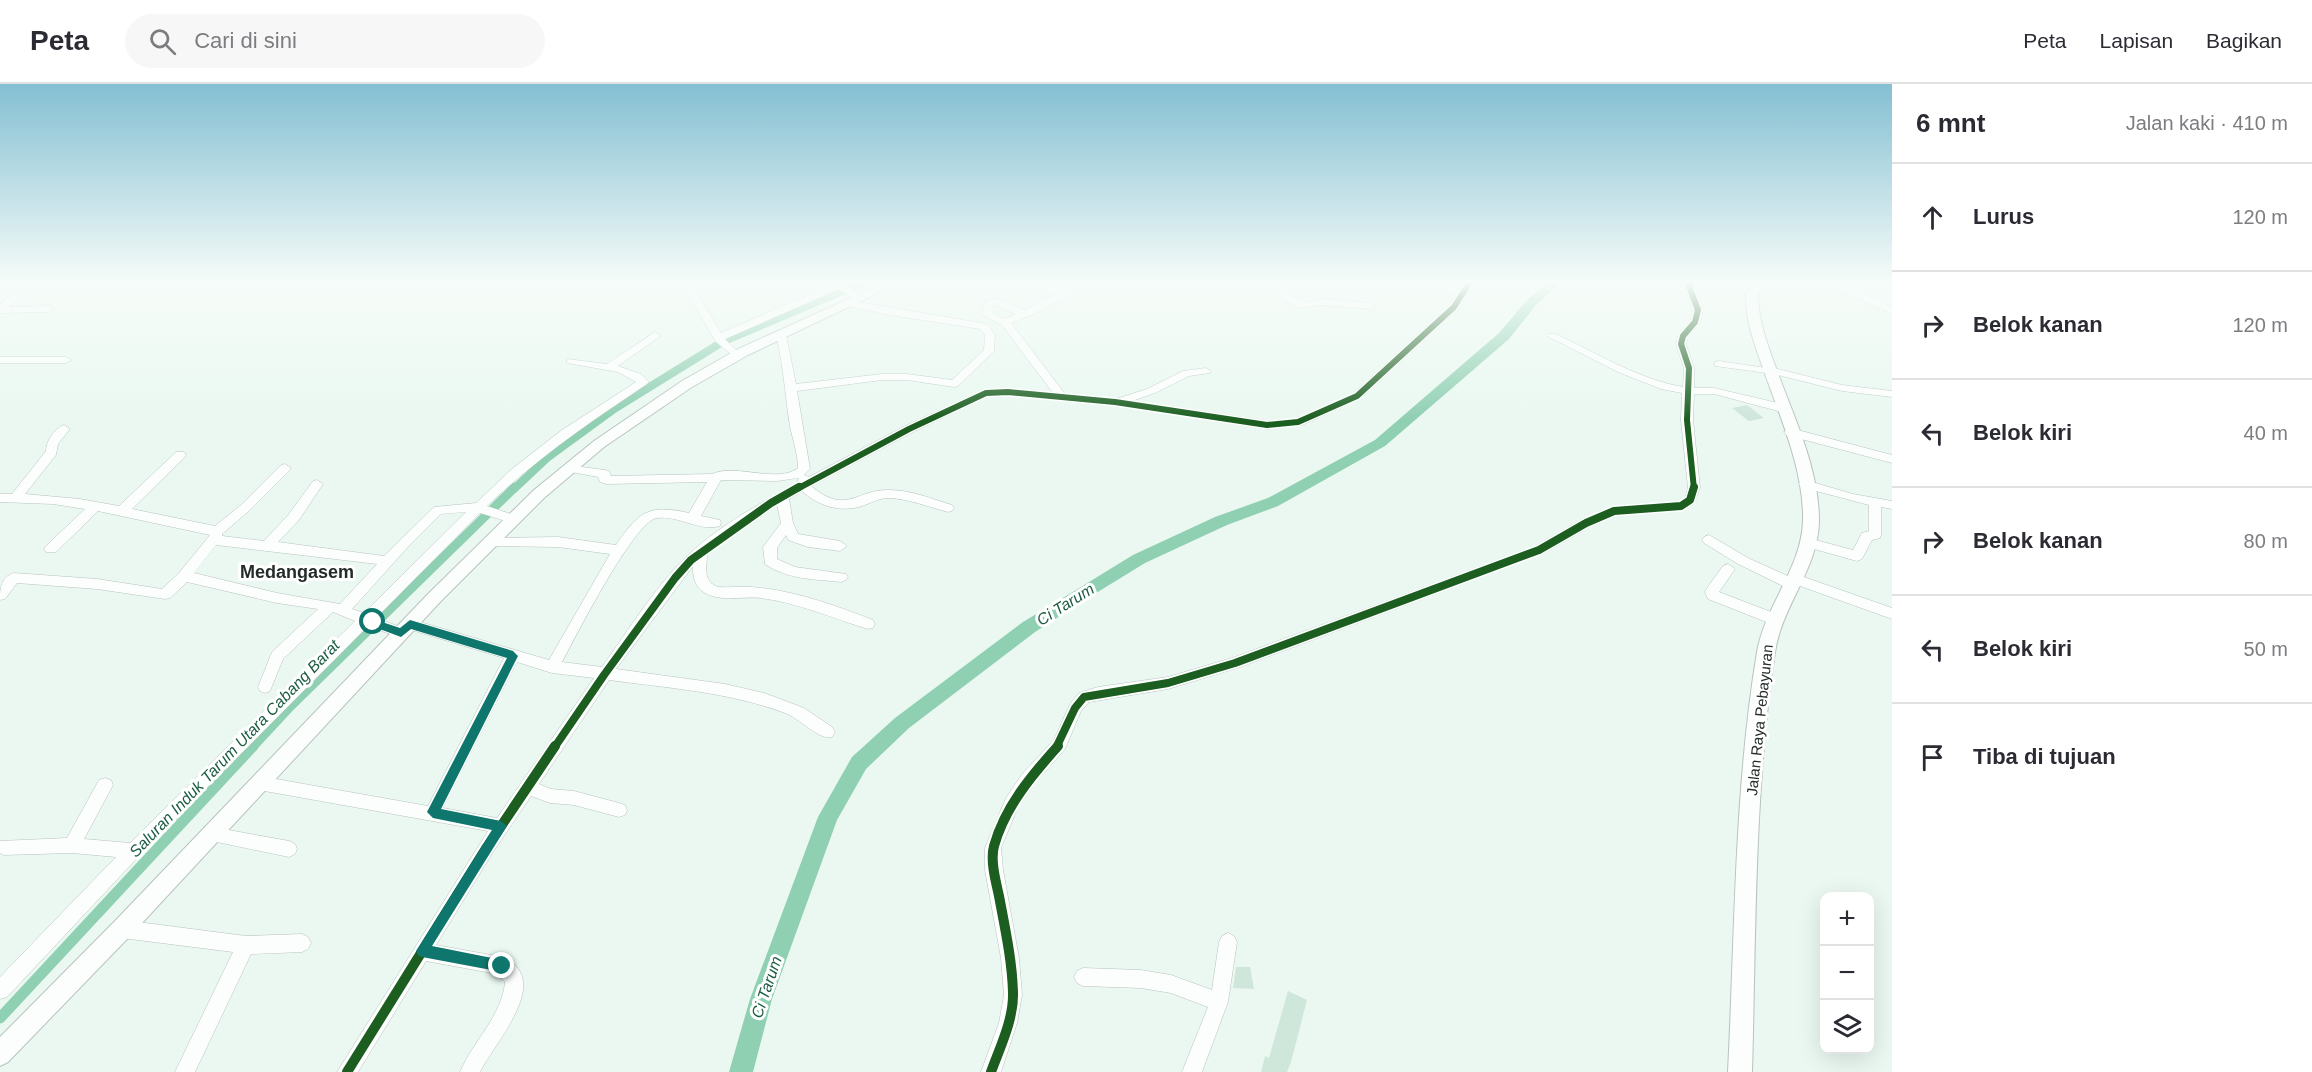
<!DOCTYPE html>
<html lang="id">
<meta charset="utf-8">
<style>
body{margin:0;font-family:Arial,sans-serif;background:#f7f7f7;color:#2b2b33}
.controls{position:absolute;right:18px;bottom:18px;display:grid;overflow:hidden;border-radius:12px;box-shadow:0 6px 24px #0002}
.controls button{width:54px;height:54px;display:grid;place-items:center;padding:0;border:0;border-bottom:2px solid #e1e1e2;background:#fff;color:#2b2b33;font:30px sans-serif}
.stop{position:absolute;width:18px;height:18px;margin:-14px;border:4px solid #0f766e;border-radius:50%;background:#fff}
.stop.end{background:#0f766e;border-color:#fff;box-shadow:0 2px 6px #0008}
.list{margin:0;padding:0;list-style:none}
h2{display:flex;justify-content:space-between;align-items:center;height:78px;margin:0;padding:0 24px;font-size:26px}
h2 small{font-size:20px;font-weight:400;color:#7c7c81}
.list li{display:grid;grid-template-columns:39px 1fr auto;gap:18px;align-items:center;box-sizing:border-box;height:108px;padding:0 24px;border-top:2px solid #e1e1e2}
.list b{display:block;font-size:22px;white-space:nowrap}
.list em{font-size:20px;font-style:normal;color:#7c7c81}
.icon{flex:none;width:33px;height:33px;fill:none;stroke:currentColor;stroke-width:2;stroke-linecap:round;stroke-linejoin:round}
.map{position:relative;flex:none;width:1892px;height:988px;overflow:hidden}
header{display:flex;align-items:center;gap:36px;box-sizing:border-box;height:84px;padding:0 30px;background:#fff;border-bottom:2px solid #e1e1e2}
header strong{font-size:28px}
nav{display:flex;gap:33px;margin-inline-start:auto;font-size:21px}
.search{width:420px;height:54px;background:#f7f7f7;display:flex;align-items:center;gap:15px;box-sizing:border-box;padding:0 21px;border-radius:33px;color:#7c7c81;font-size:22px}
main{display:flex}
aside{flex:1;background:#fff}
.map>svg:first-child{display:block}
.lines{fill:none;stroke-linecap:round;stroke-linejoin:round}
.canal-far2{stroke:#8fcfb2;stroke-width:8}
.canal-far1{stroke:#8fcfb2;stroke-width:9}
.canal{stroke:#8fcfb2;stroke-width:11}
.river{fill:#8fcfb2;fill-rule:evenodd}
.building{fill:#cfe6db}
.minor-casing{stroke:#b8c3bd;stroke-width:1}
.major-casing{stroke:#b8c3bd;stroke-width:2}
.minor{fill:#fcfefd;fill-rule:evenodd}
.major{fill:#fcfefd;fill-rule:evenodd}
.cycleway-far2-casing{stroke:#fff;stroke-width:9}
.cycleway-far1-casing{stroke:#fff;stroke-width:11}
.cycleway-casing{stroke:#fff;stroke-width:14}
.cycleway-far2{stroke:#1b5e20;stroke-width:6}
.cycleway-far1{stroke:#1b5e20;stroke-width:8}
.cycleway{stroke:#1b5e20;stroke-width:10}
.route{fill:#0f766e}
.labels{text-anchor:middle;stroke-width:6;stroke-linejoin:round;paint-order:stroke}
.street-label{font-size:15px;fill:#232c28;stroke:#fff}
.water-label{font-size:16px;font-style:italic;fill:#1c5d44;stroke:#fff}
.quarter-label{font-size:18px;font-weight:bold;fill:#232c28;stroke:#fff}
</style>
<header>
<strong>Peta</strong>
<div class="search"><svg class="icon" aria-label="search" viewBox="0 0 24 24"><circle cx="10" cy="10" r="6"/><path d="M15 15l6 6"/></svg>Cari di sini</div>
<nav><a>Peta</a><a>Lapisan</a><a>Bagikan</a></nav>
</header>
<main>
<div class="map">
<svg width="1892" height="988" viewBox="0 0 1892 988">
<rect width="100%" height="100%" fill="#eaf8f1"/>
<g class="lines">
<polyline class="canal-far2" points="514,405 547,374 614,325 724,257 864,198"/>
<polyline class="canal-far1" points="252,664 291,622 515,403"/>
<polyline class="canal" points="0,934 253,662"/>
<polygon class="river" points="1548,198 1561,198 1536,221 1509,255 1385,362 1278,422 1227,441 1145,479 1088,514 1035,548 909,644 866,685 837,736 772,915 753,988 729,988 750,915 818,733 852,673 895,634 1023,538 1076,506 1133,471 1215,433 1268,414 1375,356 1499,249 1528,215"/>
</g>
<g class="building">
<polygon points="1747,321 1764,334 1749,337 1732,324"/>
<polygon points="1236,883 1250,883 1254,905 1233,904"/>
<polygon points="1288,907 1307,916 1291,978 1287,988 1261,988 1265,972 1269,974"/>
</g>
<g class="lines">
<defs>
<g id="minor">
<polygon points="677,198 687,198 697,209 721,249 833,200 831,198 851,198 847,201 864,214 863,216 855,216 839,205 725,255 742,272 737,275 716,258 688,210"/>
<path d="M1036,198h11l16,8 16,-8h12l-55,31 -25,10 54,71 51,5 31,-10 36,-18 23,-3 5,3 -1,2 -21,3 -34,17 -23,8 135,20 29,-2 57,-25 97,-89 6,-9 -28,-14h12l20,8 5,-8h10l-17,27 -97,89 -59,27 -35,4 -152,-24 -107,-10 -20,1 -75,36 -102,54c36,30 45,3 78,4 22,0 43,9 63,15l2,3 -2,3 -4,1c-19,-5 -39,-13 -59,-14 -10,0 -18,5 -27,8 -21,7 -44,0 -60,-15l-13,8 4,24 5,11 42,7 7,5 -7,5 -32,-4 -20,-7 -2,-5 -9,13v11l18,8 51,7 2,3 -2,3 -5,2c-26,-3 -53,-2 -76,-18l-2,-17 18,-24 -4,-18 -70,49c0,14 -5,27 11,33 11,1 22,-1 33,0 42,3 83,18 122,33l2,4 -2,4 -5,1c-36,-11 -69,-26 -107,-31 -18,-2 -43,5 -59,-7 -8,-6 -9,-15 -9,-25l-77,103 109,15 39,9 40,15 28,19 3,5 -3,5c-12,4 -33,-19 -47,-24 -56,-21 -117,-25 -176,-33l-70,104 12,5 23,2 45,12 6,2 2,5 -2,5 -6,2 -45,-12 -24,-2 -19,-7 -38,56 -57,93 66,12c53,22 -8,86 -22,115h-20c13,-31 42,-56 45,-90l-8,-8 -71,-13 -68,111h-21l151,-241 -229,-41 -6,-2 -2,-5 2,-5 6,-2 169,30 76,-148 -99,-30 -2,-4 2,-4 5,-1 139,41 61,-106 -52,-7 -68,-1 -7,-5 2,-3 73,-1 58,8c23,-34 33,-41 73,-32l18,-31 -101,2 -6,-2 -2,-5 -32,-6 -2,-3 2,-3 39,5 4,1 2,5 101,-2c24,-11 65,10 86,-6 0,-16 -7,-32 -9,-48 -4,-28 -6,-57 -13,-85l1,-2 4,-1 5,3 10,49 86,-10h25l45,6 32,-30 1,-15 -5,-6 -90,-14 -47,-10v-4l4,-1 140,24 8,11 -1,16 -36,35 -4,1 -47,-7h-25l-85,11 13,78 -6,6 5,2 96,-51 77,-35 26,-2 45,4 -51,-68 -21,-11 5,-13 11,-2 28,11 30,-16zM994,221h2l20,9 -12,5 -12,-6zM799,394l-2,5c-38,21 -80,44 -111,74 -31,30 -59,75 -84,110l-40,-5c13,-24 72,-141 95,-144 22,-3 42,14 63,8l1,-3 -1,-3 -19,-4 20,-36 56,1zM517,578l35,11 42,5 -97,140 -54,-10z"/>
<polygon points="1274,198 1284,198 1288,203 1289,210 1305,219 1322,215 1370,219 1375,222 1370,225 1322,221 1299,224 1280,213"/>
<path d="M1687,198h10l-3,4 9,24 -3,12 -12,15 -2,7 8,24v20h20l72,17 2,3 -6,4 -68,-18h-20l-1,26 7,68 -6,15 -13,7 -65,5 -25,11 -47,27 -304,114 -72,22 -79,13 -8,9 -16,38 -30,34 -17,24 -17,41 2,22 16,88 3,37 -5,28 -16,49h-20l18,-49 5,-28 -3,-37 -16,-88v-22l21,-50 17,-25 31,-33 16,-36 9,-11 19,-6 70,-10 64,-19 302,-111 47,-27 29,-12 68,-6 7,-4 3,-10 -7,-68 1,-27 -21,-4 -43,-17 -71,-36 1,-2h8c40,19 82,45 127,53l1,-19 -8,-24 2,-8 12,-15 3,-11 -9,-24z"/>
<path d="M1731,198h29l3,2c-7,5 -25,3 -32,-2z"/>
<path d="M1817,198c26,-2 52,14 75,25v7l-40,-19z"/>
<polygon points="14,210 19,213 9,223 49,222 54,225 49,228 0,229 0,220"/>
<path d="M655,248l5,3 -1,2 -41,29 23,8 8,8 -2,2c-57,38 -111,75 -160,122l30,10 1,3 -1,3 -5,1 -32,-10 -104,105 30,11 2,4 -2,4 -5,1 -33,-12 -229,230 -132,141 -7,2v-22l116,-120 -44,-4 -68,2 -4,-2v-12l67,-3 32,-58 6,-2 6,2 2,5 -29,54 46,4 225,-222 -22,-9 -50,47 -13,32 -5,2 -5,-2 -2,-4 14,-35 46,-43 -41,-6 -90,-21 -17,16 -5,1 -68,-10 -80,-6 -12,16 -5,1c0,-12 1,-23 14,-27l83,6 65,10 17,-16 31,-38 -112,-24 -42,41h-10l-2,-3 2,-3 39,-37 -32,-5 -53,-2v-8h12l34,-43c0,-10 8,-22 18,-26l6,4 -12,15 -2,11 -31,39 55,5 39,7 57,-54h8l2,3 -2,3 -52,51 83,17 26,-21 40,-40 4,-1 6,4 -2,3 -40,40 -27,23v2l42,5 25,-27 24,-33 4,-1 6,4 -24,36 -21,22 106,14 50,-49 42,-4 37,-35 49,-38 74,-48 -18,-10 -51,-9v-4l40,5zM466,428l-102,101 -12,-4 55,-61 34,-34zM216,461l161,19 -37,40 -63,-11 -83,-20z"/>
<polygon points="0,273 66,273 71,276 66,279 0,279"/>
<polygon points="1719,277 1766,284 1770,283 1842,301 1892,307 1892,313 1842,307 1774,290 1715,282 1715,278"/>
<polygon points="1790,344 1892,371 1892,379 1786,351 1784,348"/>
<polygon points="1805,396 1853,410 1892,417 1892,425 1881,423 1881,451 1880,454 1872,456 1862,475 1857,477 1803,462 1801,459 1803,456 1808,454 1853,466 1862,449 1869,447 1869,421 1801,403 1799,400 1801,397"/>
<polygon points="1709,451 1748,474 1790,493 1796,490 1801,492 1892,524 1892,535 1800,502 1794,506 1789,505 1738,480 1704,459 1702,456 1704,453"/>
<polygon points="1728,480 1735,485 1719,508 1779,531 1781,535 1779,539 1769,539 1708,515 1705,508 1707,504 1723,482"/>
<polygon points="212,743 289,757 295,760 297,765 295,770 289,773 212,757 206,755 204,750 206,745"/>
<polygon points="122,836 246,852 302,850 308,853 311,859 308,865 302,868 251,870 195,988 175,988 233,868 122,854 116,851 113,845 116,839"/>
<polygon points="1228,849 1234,852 1237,858 1228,918 1202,988 1182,988 1208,923 1171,909 1141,904 1083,902 1077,899 1074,893 1077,887 1083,884 1141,886 1171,891 1212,906 1219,858 1222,852"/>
</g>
<g id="major">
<polygon points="886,198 901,198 748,271 692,303 604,363 544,414 441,517 130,852 8,978 0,982 0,953 114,838 429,509 534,406 594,357 682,297 738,265"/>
<path d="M1756,198h12l-10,12c0,26 9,49 18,74 17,47 43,100 43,152 0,48 -37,85 -44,132 -21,138 -19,281 -23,420h-24c7,-139 6,-282 29,-420 8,-47 45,-84 46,-132 1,-51 -24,-105 -40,-152 -9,-25 -18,-49 -17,-75z"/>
</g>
</defs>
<use href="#minor" class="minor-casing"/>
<use href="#major" class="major-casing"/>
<use href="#minor" class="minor"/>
<use href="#major" class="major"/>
<defs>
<g id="cycleway-far2">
<polyline points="1692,198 1689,202 1698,226 1695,238 1683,252 1681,260 1689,284 1687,336 1694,405"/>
<polyline points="797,405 909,345 986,309 1008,308 1115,318 1267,341 1298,338 1357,312 1454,223 1470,198"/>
</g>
<g id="cycleway-far1">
<polyline points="554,664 604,591 675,494 691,476 771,419 799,403"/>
<polyline points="1056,664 1075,624 1084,613 1168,599 1235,579 1539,466 1586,439 1614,427 1681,422 1690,416 1694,403"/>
</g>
<g id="cycleway">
<polyline points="347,988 487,763 555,662"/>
<path d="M991,988c9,-25 23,-53 22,-80 -1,-32 -8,-64 -14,-96 -3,-14 -9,-35 -5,-50 11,-39 37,-70 64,-100"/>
</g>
</defs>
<use href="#cycleway-far2" class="cycleway-far2-casing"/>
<use href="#cycleway-far1" class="cycleway-far1-casing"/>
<use href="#cycleway" class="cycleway-casing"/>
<use href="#cycleway-far2" class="cycleway-far2"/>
<use href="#cycleway-far1" class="cycleway-far1"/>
<use href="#cycleway" class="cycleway"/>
</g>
<linearGradient id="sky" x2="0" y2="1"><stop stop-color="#84bfd2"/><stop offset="0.59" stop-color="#f6fcf9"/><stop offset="1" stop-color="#f6fcf9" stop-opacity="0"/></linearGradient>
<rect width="1892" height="336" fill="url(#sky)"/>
<polygon class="route" points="373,535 400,544 410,536 513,567 518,572 441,725 501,737 507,742 432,862 507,877 509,882 507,887 502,888 422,873 418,871 416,867 492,746 433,734 427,728 507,574 411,545 401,553 369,541 369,536"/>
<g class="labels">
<g class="street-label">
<text transform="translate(1760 636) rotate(-84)" y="5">Jalan Raya Pebayuran</text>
</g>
<g class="water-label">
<text transform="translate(1065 520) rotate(-32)" y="6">Ci Tarum</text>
<text transform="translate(234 664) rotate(-46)" y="6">Saluran Induk Tarum Utara Cabang Barat</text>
<text transform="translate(766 903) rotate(-71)" y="6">Ci Tarum</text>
</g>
<g class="quarter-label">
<text x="297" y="494">Medangasem</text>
</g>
</g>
</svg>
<div class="controls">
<button>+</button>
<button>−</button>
<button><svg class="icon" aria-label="layers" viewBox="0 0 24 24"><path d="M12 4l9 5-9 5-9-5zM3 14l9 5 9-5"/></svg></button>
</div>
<div class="stop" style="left:373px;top:538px"></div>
<div class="stop end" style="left:502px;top:882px"></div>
</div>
<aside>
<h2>6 mnt<small>Jalan kaki · 410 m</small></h2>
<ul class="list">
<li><svg class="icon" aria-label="ahead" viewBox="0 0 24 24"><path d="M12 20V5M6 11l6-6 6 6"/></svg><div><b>Lurus</b></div><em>120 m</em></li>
<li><svg class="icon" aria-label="right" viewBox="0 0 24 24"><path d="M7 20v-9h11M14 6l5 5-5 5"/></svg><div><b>Belok kanan</b></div><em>120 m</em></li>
<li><svg class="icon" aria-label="left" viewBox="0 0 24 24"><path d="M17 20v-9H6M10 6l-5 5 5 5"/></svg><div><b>Belok kiri</b></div><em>40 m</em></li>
<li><svg class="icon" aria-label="right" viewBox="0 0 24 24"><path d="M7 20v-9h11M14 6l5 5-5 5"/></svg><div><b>Belok kanan</b></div><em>80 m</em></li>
<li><svg class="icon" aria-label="left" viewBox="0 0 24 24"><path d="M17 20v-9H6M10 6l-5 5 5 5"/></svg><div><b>Belok kiri</b></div><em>50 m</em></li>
<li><svg class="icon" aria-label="arrive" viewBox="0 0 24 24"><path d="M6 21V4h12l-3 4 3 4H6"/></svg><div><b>Tiba di tujuan</b></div></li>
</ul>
</aside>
</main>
